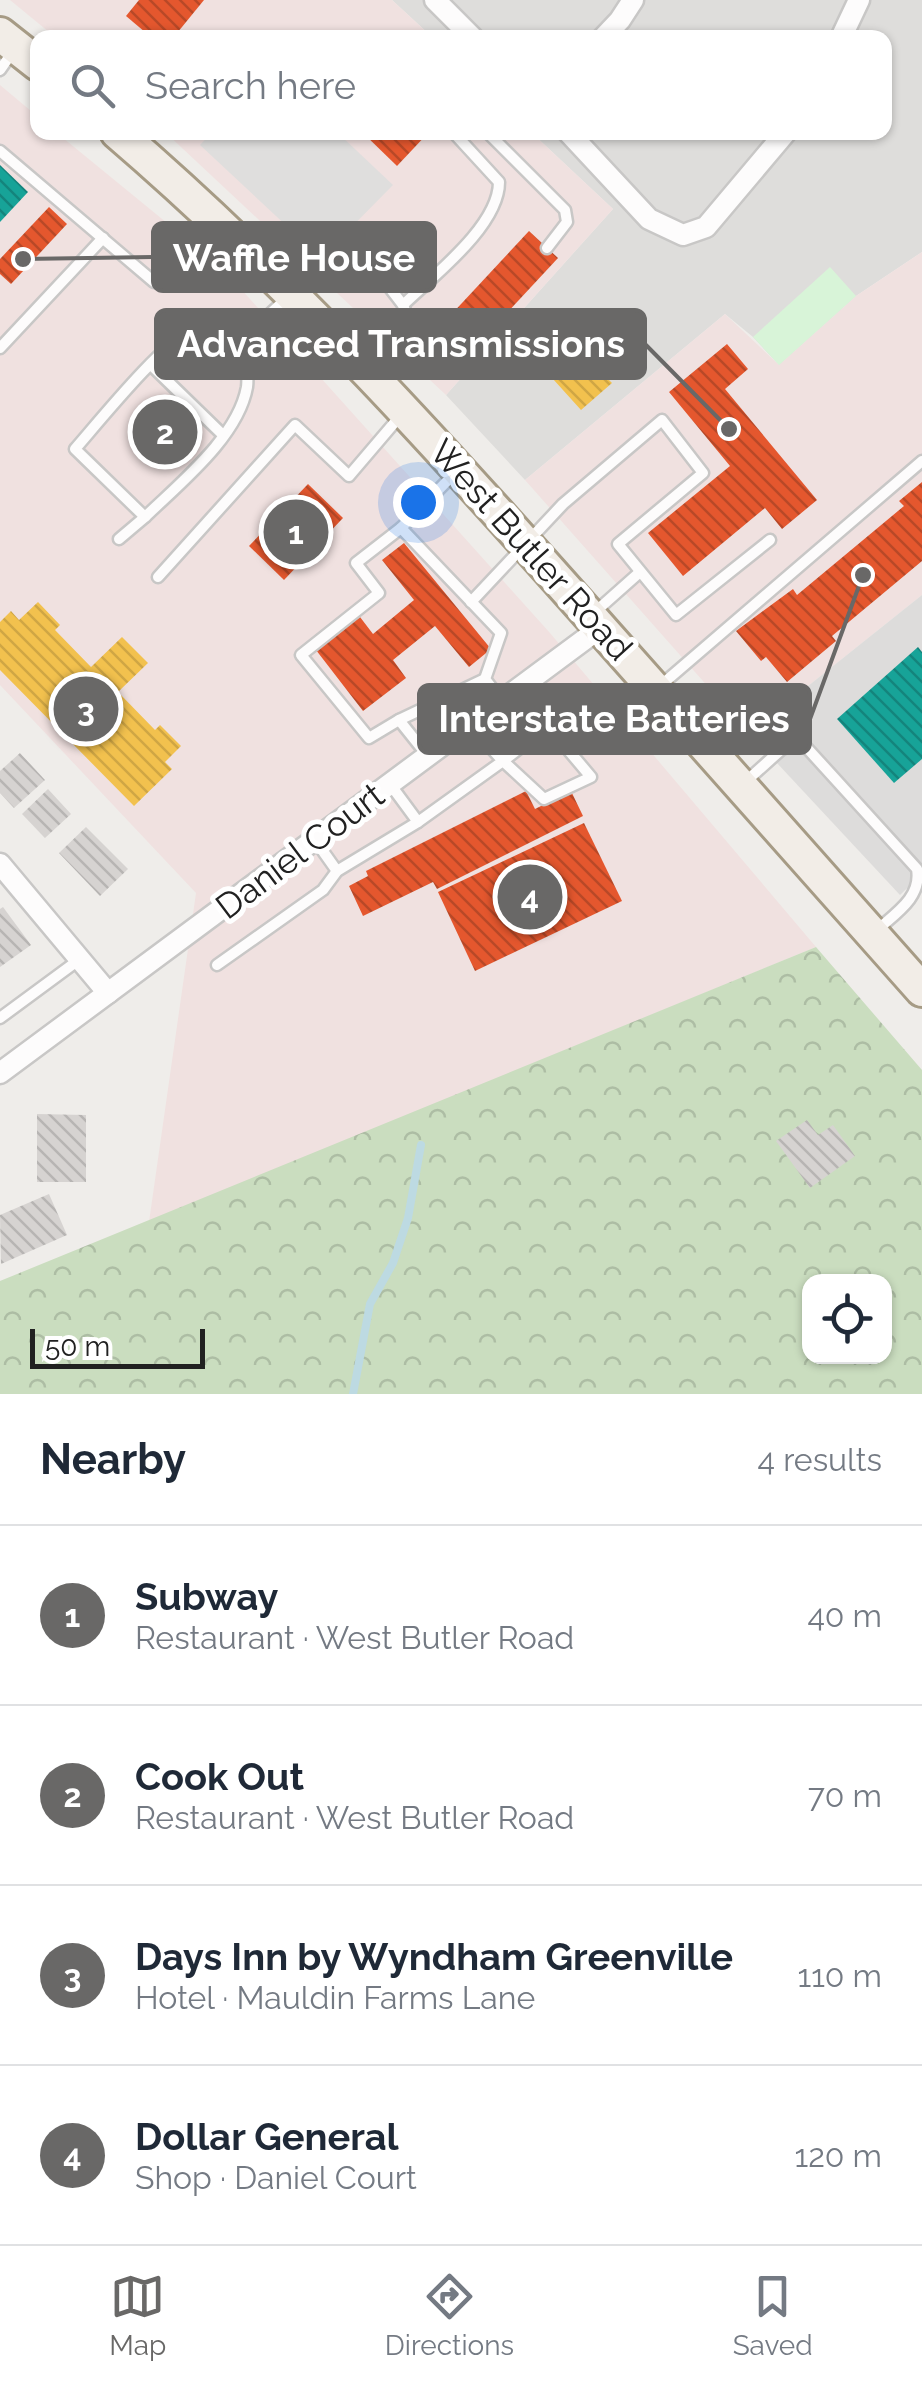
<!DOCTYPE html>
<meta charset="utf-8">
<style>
body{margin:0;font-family:Raleway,sans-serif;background:#f2f2f3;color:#1f2937}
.controls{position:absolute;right:30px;bottom:30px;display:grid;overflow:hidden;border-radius:20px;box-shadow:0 2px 8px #0004}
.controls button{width:90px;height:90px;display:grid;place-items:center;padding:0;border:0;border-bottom:2px solid #e0e1e3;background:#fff;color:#1f2937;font:50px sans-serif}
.scale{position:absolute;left:30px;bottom:25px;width:175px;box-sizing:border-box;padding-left:10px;border:5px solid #212121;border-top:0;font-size:28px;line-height:35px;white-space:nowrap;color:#212121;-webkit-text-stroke:8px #fff;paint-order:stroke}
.you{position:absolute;left:418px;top:502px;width:35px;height:35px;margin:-25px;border:8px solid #fff;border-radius:50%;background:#1a73e8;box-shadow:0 0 0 15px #1a73e833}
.badge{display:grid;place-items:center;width:65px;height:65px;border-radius:50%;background:#696867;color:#fff;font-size:32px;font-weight:700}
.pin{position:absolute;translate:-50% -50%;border:5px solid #fff;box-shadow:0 2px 10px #0006}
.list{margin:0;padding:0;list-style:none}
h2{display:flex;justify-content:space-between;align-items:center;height:130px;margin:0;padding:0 40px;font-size:42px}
h2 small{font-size:32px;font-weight:400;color:#747a83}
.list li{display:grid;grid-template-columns:65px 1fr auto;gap:30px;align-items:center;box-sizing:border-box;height:180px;padding:0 40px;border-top:2px solid #e0e1e3}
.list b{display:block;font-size:38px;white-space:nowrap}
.list p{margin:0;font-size:32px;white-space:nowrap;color:#747a83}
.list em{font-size:32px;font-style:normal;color:#747a83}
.icon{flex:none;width:55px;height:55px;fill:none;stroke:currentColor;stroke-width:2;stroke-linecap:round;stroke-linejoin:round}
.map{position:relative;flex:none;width:922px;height:1394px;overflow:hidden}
.search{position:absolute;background:#fff;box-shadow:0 2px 8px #0004;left:30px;right:30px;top:30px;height:110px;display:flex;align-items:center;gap:25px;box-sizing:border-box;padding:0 35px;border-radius:20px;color:#747a83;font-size:38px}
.sheet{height:850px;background:#fff}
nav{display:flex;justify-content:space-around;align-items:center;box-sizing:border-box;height:140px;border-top:2px solid #e0e1e3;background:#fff;font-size:28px;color:#747a83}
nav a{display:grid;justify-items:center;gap:5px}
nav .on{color:#696867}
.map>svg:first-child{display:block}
.residential{fill:#dedddb}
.commercial{fill:#f0e1e0}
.religious{fill:#dddcdb}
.forest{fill:url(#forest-crowns);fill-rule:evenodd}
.park{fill:#d8f4d8}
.parking{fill:#dfdedd}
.homes{fill:url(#homes-back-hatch)}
.shops{fill:url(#shops-back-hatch)}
.public{fill:url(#public-back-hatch)}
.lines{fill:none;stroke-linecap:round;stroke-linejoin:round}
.stream{stroke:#bddae2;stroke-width:8}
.building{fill:url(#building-back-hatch)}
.lane-casing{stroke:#c8c7c6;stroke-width:15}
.street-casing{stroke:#c8c7c6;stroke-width:25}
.primary-casing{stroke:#a69b85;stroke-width:38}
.lane{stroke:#fdfcfc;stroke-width:10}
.street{stroke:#fdfcfc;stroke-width:20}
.primary{stroke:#f2ede7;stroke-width:32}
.labels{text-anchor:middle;stroke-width:10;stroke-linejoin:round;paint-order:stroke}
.street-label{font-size:35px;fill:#212121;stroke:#fff}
.leader{fill:none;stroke:#696867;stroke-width:4}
.callout-dot{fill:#696867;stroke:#fff;stroke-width:4}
.callout{fill:#696867;stroke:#696867;stroke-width:4}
.callout-label{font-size:38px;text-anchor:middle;font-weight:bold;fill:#fff}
</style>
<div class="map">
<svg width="922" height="1394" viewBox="0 0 922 1394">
<defs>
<pattern id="forest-crowns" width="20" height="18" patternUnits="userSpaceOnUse" patternTransform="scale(2.5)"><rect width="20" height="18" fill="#caddbf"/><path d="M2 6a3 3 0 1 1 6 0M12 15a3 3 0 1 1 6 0" fill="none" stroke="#adbda4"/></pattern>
<pattern id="homes-back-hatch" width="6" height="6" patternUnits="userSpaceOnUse" patternTransform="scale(2.5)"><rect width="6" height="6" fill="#f2c14e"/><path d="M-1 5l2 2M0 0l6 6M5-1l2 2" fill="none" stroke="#cfa644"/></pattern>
<pattern id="shops-back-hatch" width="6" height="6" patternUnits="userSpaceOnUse" patternTransform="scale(2.5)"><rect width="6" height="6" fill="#e4572e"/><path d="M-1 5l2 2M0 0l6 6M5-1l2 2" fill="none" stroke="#b84827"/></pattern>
<pattern id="public-back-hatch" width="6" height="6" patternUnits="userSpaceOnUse" patternTransform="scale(2.5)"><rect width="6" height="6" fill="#17a398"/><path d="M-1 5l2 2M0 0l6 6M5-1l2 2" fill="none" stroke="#14847c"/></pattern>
<pattern id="building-back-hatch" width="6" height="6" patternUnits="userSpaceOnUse" patternTransform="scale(2.5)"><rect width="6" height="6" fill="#d6d3d1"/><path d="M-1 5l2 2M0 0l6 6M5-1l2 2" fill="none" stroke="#b7b5b3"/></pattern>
</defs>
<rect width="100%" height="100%" fill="#efedea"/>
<polygon class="residential" points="392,0 922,0 922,252 856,296 779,365 753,337 725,314 525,480 446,395 613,209 532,133 884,132 884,38 432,37"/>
<g class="commercial">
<polygon points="10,0 392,0 432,37 55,37"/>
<polygon points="0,85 37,116 38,132 57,133 222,268 550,633 816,947 149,1222 196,893 0,685"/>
<polygon points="166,133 532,133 613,209 446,395"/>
<polygon points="922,252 922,595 749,733 525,480 725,314 779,365 856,296"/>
</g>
<polygon class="religious" points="922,595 922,874 900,895 749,733"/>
<path class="forest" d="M816,947l106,123v324h-922v-113zM810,1282h74v74h-74z"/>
<polygon class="park" points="830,267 856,296 779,365 753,337"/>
<polygon class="parking" points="212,132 338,133 393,185 321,258 200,145"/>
<g class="homes">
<polygon points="600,341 622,366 608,379 612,383 581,410 553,379 589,346 591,349"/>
<polygon points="38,602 60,625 55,630 91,667 122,637 148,663 118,692 155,730 160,725 181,746 165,762 172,769 134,806 0,670 0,622 11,611 19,620"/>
</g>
<g class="shops">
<polygon points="139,0 204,0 173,38 152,38 126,16"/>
<polygon points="362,132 429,132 397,166"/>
<polygon points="49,207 67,224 11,284 0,274 0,259"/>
<polygon points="529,231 558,258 464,359 435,332"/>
<polygon points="727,344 748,369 725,389 817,500 782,529 765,508 683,576 648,533 730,466 669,392"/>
<polygon points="177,401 196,418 152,464 134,447"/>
<polygon points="922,482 922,561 832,636 836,641 787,682 766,657 761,661 736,631 793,589 797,595 904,506 899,501"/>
<polygon points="308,484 343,518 284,580 249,546"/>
<polygon points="404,543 491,649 469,667 435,626 393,660 406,678 363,711 316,650 360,617 373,634 414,600 382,560"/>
<polygon points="526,791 535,809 571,791 583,816 437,889 433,882 363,916 349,886 368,876 366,871"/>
<polygon points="584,823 622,901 475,971 438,892"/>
</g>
<g class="public">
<polygon points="0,165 28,192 0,222"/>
<polygon points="918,647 922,652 922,759 894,783 837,719"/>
</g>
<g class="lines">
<polyline class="stream" points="353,1394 370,1304 393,1263 408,1218 421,1145"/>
</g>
<g class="building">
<polygon points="20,753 45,780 14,808 0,793 0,771"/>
<polygon points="48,789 71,814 45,838 22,814"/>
<polygon points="86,827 128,869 100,896 59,853"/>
<polygon points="3,907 31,945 0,967 0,909"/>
<polygon points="37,1114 86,1115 86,1182 37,1182"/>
<polygon points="807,1120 818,1135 833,1125 855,1156 810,1188 776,1141"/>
<polygon points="49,1194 67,1235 1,1264 0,1215"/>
</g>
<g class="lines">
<defs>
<g id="lane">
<polyline points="0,70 14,50"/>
<polyline points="487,132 565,210 567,222 547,248"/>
<polyline points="0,151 154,282"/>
<polyline points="347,240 366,257 403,305 414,336 439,360 451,346"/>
<path d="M403,305c30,-29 96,-79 96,-123l-45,-49"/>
<path d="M243,339c2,16 6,32 4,48 -9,50 -67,96 -102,130l-70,-68c22,-25 89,-108 116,-118 18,-7 36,-2 52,8l44,-41"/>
<polyline points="0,348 103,238"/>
<polyline points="151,365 223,435"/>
<polyline points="454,474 401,528 501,633 485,679 502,701"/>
<polyline points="401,528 356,563 379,593 301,655 369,738 399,720 427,755"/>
<polyline points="119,539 145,517"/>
<polyline points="158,577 295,425 349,476 401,415"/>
<polyline points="471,602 563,504 662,420 703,473 618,544 676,615 770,540"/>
<polyline points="595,612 640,572"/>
<polyline points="660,686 922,461"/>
<polyline points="399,720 485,679"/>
<polyline points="390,784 418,822"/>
<path d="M743,784l39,-35 12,-5 13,4 110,121c5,28 -21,44 -40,61"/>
<polyline points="315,840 337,871"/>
<polyline points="217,965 323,890 337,871 418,822 503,761 544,799 591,777 548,726 503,761 470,725"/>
<polyline points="0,1018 80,959"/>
</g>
<g id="street">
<polyline points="435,0 473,38"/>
<polyline points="603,38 620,20 633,0"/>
<polyline points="841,38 859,0"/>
<polyline points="568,132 649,219 683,235 706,227 786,132"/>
<polyline points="0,864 108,993"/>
<polyline points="0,1073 600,628"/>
</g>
<g id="primary">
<polyline points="0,34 38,64"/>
<path d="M117,132c177,152 333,326 487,500 106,120 212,239 318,358"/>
</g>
</defs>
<use href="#lane" class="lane-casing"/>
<use href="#street" class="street-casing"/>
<use href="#primary" class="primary-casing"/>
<use href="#lane" class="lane"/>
<use href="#street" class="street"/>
<use href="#primary" class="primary"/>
</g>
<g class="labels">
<g class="street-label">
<text transform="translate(531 550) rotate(48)" y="12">West Butler Road</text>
<text transform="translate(300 851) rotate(-37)" y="12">Daniel Court</text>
</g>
</g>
<path class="leader" d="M23 259L153 257M729 429L645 344M863 575L810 719"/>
<g class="callout-dot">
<circle cx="23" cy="259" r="10"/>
<circle cx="729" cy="429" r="10"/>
<circle cx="863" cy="575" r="10"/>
</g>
<g class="callout">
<rect x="153" y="223" width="282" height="68" rx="10"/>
<rect x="156" y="310" width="489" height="68" rx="10"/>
<rect x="419" y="685" width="391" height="68" rx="10"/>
</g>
<g class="callout-label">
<text x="294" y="271">Waffle House</text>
<text x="401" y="357">Advanced Transmissions</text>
<text x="614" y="732">Interstate Batteries</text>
</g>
</svg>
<div class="controls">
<button><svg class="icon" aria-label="locate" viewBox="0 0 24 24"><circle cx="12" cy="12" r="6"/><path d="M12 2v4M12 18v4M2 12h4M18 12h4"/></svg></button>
</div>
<div class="scale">50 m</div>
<div class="you"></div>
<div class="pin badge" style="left:296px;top:532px">1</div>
<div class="pin badge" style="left:165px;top:432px">2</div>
<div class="pin badge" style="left:86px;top:709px">3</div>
<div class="pin badge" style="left:530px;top:897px">4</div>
<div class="search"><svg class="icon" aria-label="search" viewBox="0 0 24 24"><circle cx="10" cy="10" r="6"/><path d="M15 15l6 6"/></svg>Search here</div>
</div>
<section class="sheet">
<h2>Nearby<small>4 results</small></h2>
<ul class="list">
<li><span class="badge">1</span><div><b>Subway</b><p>Restaurant · West Butler Road</p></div><em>40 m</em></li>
<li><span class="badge">2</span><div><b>Cook Out</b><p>Restaurant · West Butler Road</p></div><em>70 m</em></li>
<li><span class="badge">3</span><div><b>Days Inn by Wyndham Greenville</b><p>Hotel · Mauldin Farms Lane</p></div><em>110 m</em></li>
<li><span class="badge">4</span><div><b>Dollar General</b><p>Shop · Daniel Court</p></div><em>120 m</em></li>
</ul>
</section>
<nav>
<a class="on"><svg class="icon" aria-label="map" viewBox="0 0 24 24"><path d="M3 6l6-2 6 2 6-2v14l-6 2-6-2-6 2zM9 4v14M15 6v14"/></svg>Map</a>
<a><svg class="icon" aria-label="directions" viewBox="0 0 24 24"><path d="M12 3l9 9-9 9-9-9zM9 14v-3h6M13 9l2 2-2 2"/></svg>Directions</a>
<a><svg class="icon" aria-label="saved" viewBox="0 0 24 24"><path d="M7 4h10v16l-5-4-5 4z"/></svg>Saved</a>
</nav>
